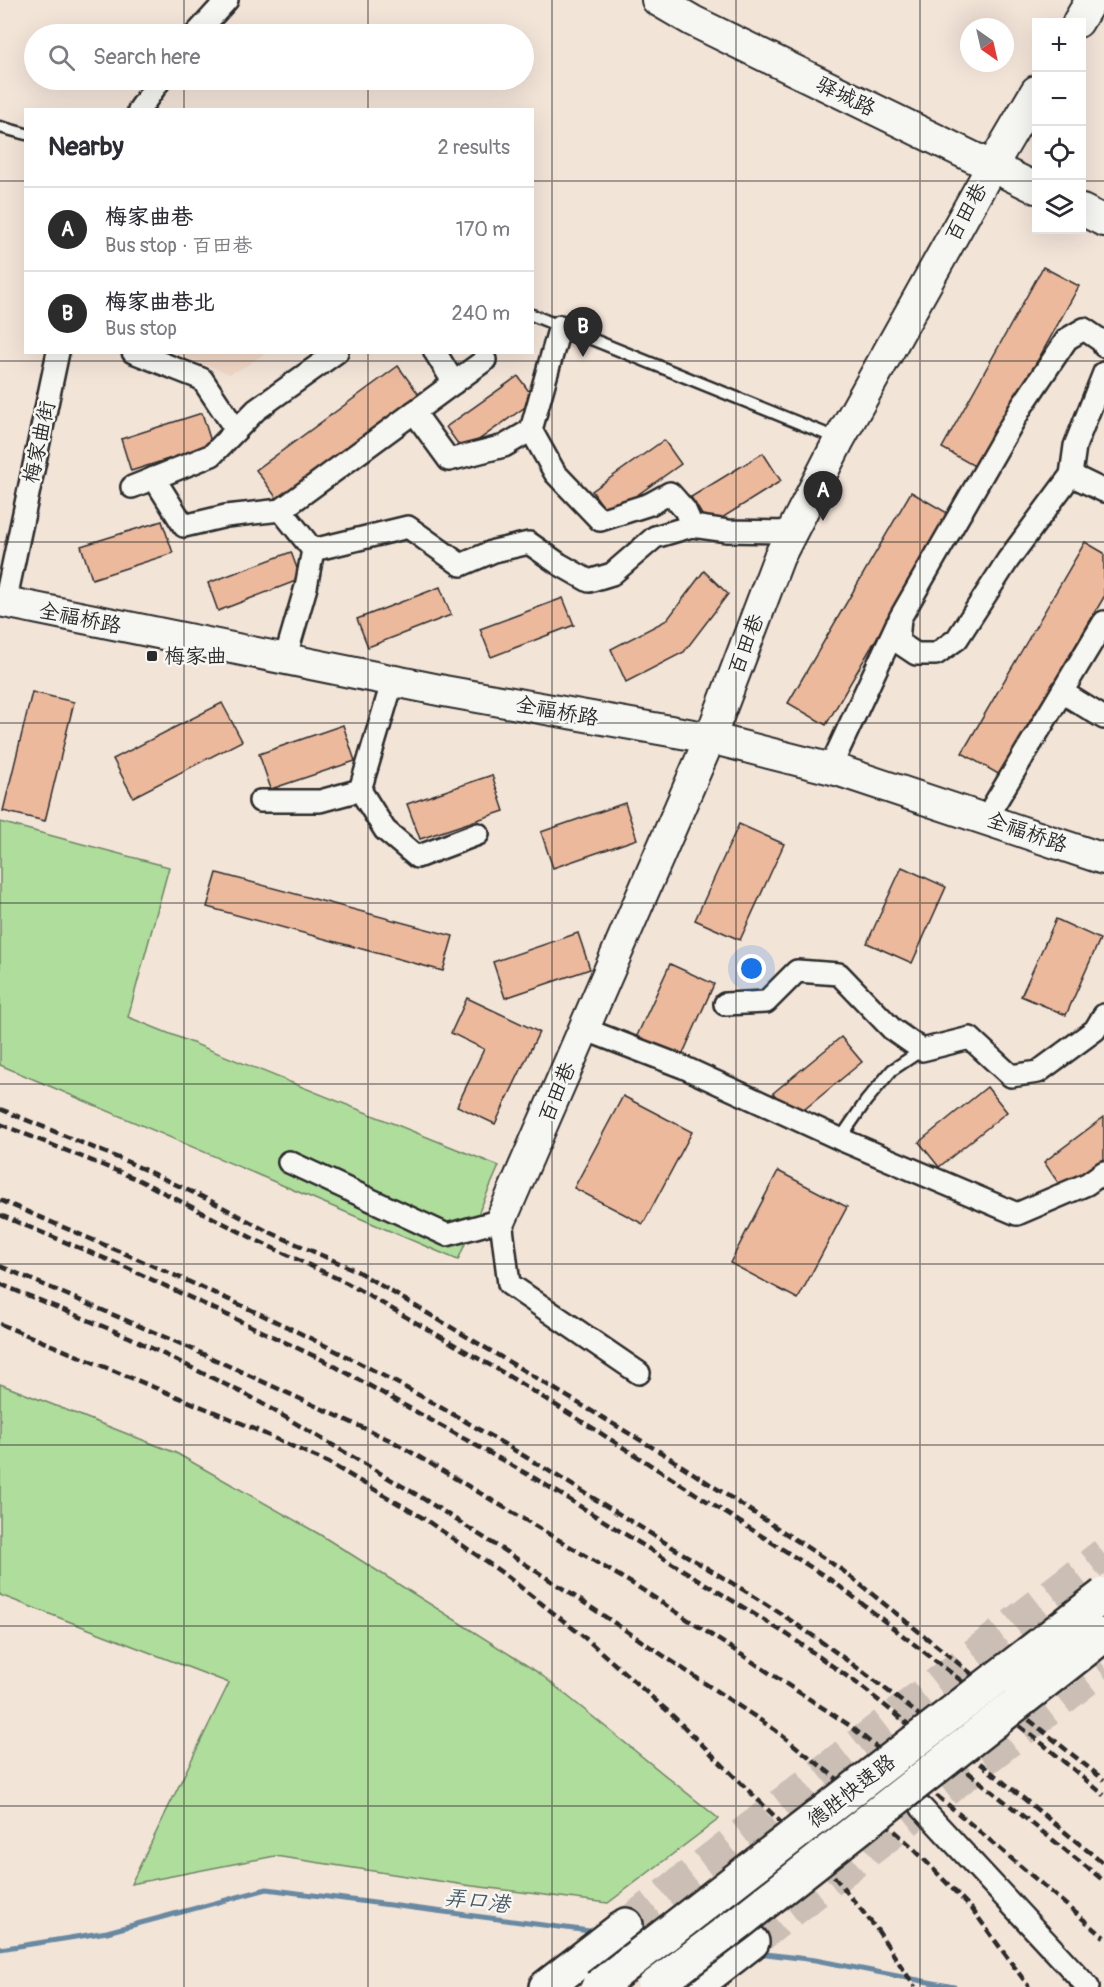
<!DOCTYPE html>
<meta charset="utf-8">
<style>
body{margin:0;font-family:Pangolin,"LXGW WenKai TC",sans-serif;background:#f7f7f7;color:#2b2b33}
.controls{position:absolute;right:18px;top:18px;display:grid;overflow:hidden;border-radius:0px;box-shadow:0 6px 24px #0002}
.controls button{width:54px;height:54px;display:grid;place-items:center;padding:0;border:0;border-bottom:2px solid #e1e1e2;background:#fff;color:#2b2b33;font:30px sans-serif}
.compass{position:absolute;left:960px;top:18px;width:54px;height:54px;border-radius:50%;background:#fff;box-shadow:0 6px 24px #0002;rotate:146deg}
.you{position:absolute;left:752px;top:969px;width:21px;height:21px;margin:-15px;border:4px solid #fff;border-radius:50%;background:#1a73e8;box-shadow:0 0 0 9px #1a73e833}
.badge{display:grid;place-items:center;width:39px;height:39px;border-radius:50%;background:#2b2b2b;color:#fff;font-size:20px;font-weight:700}
.pin{position:absolute;translate:-50% -50px;filter:drop-shadow(0 2px 3px #0008)}
.pin::after{content:'';position:absolute;top:32px;width:21px;height:18px;background:inherit;clip-path:polygon(0 0,100% 0,50% 100%)}
.list{margin:0;padding:0;list-style:none}
h2{display:flex;justify-content:space-between;align-items:center;height:78px;margin:0;padding:0 24px;font-size:26px}
h2 small{font-size:20px;font-weight:400;color:#7c7c81}
.list li{display:grid;grid-template-columns:39px 1fr auto;gap:18px;align-items:center;box-sizing:border-box;height:84px;padding:0 24px;border-top:2px solid #e1e1e2}
.list b{display:block;font-size:22px;white-space:nowrap}
.list p{margin:0;font-size:20px;white-space:nowrap;color:#7c7c81}
.list em{font-size:20px;font-style:normal;color:#7c7c81}
.icon{flex:none;width:33px;height:33px;fill:none;stroke:currentColor;stroke-width:2;stroke-linecap:round;stroke-linejoin:round}
.map{position:relative;flex:none;width:1104px;height:1987px;overflow:hidden}
.search{position:absolute;background:#fff;box-shadow:0 6px 24px #0002;left:24px;top:24px;width:510px;height:66px;display:flex;align-items:center;gap:15px;box-sizing:border-box;padding:0 21px;border-radius:33px;color:#7c7c81;font-size:22px}
.panel{position:absolute;background:#fff;box-shadow:0 6px 24px #0002;left:24px;top:108px;width:510px;height:246px;border-radius:0px}
.map>svg:first-child{display:block}
.built{fill:#f1d7c6}
.green{fill:#afdd9c;stroke:#6d8464;stroke-width:1.5}
.lines{fill:none;stroke-linecap:round;stroke-linejoin:round}
.stream{stroke:#6889a1;stroke-width:5}
.building{fill:#ecb99d;stroke:#2b2b2b;stroke-width:1.5}
.primary-tunnel{stroke:#cbbfb5;stroke-width:33;stroke-dasharray:33 16;stroke-linecap:butt}
.lane-casing{stroke:#2b2b2b;stroke-width:15}
.street-casing{stroke:#2b2b2b;stroke-width:26}
.secondary-casing{stroke:#2b2b2b;stroke-width:34}
.primary-casing{stroke:#2b2b2b;stroke-width:38}
.lane{stroke:#f6f6f2;stroke-width:10}
.street{stroke:#f6f6f2;stroke-width:21}
.secondary{stroke:#f6f6f2;stroke-width:30}
.primary{stroke:#f6f6f2;stroke-width:33}
.rail{stroke:#2b2b2b;stroke-width:4.5;stroke-dasharray:9 4.5;stroke-linecap:butt}
.highway-bridge-casing{stroke:#2b2b2b;stroke-width:38;stroke-linecap:butt}
.highway-bridge{stroke:#f6f6f2;stroke-width:33}
.grid{fill:none;stroke:#2b2b2b;stroke-width:1.5;stroke-opacity:0.55}
.poi-dot{fill:#2b2b2b;stroke:#f6f6f2;stroke-width:2}
.labels{text-anchor:middle;stroke-width:5;stroke-linejoin:round;paint-order:stroke}
.street-label{font-size:21px;fill:#2b2b2b;stroke:#f6f6f2}
.poi-label{font-size:21px;fill:#2b2b2b;stroke:#f6f6f2;text-anchor:start}
.water-label{font-size:22px;font-style:italic;fill:#4a5a66;stroke:#f6f6f2}
</style>
<div class="map">
<svg width="1104" height="1987" viewBox="0 0 1104 1987">
<rect width="100%" height="100%" fill="#f3e4d8"/>
<filter id="ink" filterUnits="userSpaceOnUse"><feTurbulence type="fractalNoise" baseFrequency=".0167" numOctaves="2"/><feDisplacementMap in="SourceGraphic" scale="12" xChannelSelector="R" yChannelSelector="G"/><feConvolveMatrix kernelMatrix="1 2 1 2 8 2 1 2 1" color-interpolation-filters="sRGB"/></filter>
<g filter="url(#ink)">
<polygon class="built" points="175,353 266,352 266,353 246,366 230,374"/>
<g class="green">
<polygon points="0,822 169,867 128,1017 499,1166 458,1260 0,1065"/>
<polygon points="0,1384 176,1453 319,1534 539,1673 719,1819 608,1903 465,1885 275,1856 131,1884 229,1683 0,1595"/>
</g>
<g class="lines">
<g class="stream">
<polyline points="0,1949 107,1932 267,1889 597,1932"/>
<polyline points="758,1953 815,1960 954,1987"/>
</g>
</g>
<g class="building">
<polygon points="1043,267 1079,286 978,468 942,448"/>
<polygon points="398,366 420,396 278,500 256,470"/>
<polygon points="518,376 535,400 463,451 446,427"/>
<polygon points="202,413 212,445 131,471 121,439"/>
<polygon points="664,440 681,464 609,515 592,491"/>
<polygon points="763,453 781,481 709,526 691,497"/>
<polygon points="911,492 949,514 826,725 788,703"/>
<polygon points="162,521 173,553 92,579 81,546"/>
<polygon points="1085,542 1104,553 1104,597 1000,775 962,753"/>
<polygon points="291,552 301,579 218,611 208,583"/>
<polygon points="704,571 728,594 684,652 626,682 611,649 667,620"/>
<polygon points="440,587 451,615 368,647 357,619"/>
<polygon points="563,598 574,625 491,657 480,629"/>
<polygon points="32,692 74,702 45,821 3,811"/>
<polygon points="222,703 242,741 133,797 113,759"/>
<polygon points="343,725 355,761 271,789 259,754"/>
<polygon points="492,775 504,811 420,839 407,804"/>
<polygon points="625,803 637,839 553,868 541,832"/>
<polygon points="739,824 784,844 740,940 695,920"/>
<polygon points="902,867 946,887 912,963 867,943"/>
<polygon points="217,873 453,936 443,971 207,907"/>
<polygon points="1056,919 1100,939 1066,1015 1021,996"/>
<polygon points="578,933 590,969 505,998 493,962"/>
<polygon points="670,964 714,984 680,1060 635,1040"/>
<polygon points="467,998 539,1032 495,1124 457,1106 484,1049 451,1033"/>
<polygon points="841,1037 862,1062 794,1118 773,1093"/>
<polygon points="987,1087 1007,1112 939,1167 919,1142"/>
<polygon points="623,1096 692,1132 643,1224 574,1188"/>
<polygon points="1104,1117 1104,1161 1063,1190 1044,1162"/>
<polygon points="778,1171 847,1207 798,1299 730,1263"/>
</g>
<g class="lines">
<g class="primary-tunnel">
<polyline points="626,1925 1104,1554"/>
<polyline points="752,1942 1104,1666"/>
</g>
<defs>
<g id="lane">
<polyline points="0,127 26,134"/>
<polyline points="532,315 836,438"/>
<polyline points="840,1139 866,1101 892,1070 922,1050"/>
</g>
<g id="street">
<polyline points="196,34 227,0"/>
<polyline points="139,110 160,80"/>
<polyline points="1104,346 1103,342 1084,329 1067,339 1022,406 900,618 898,642 916,654 936,654 957,639 1008,560 1071,475 1075,446 1104,373"/>
<polyline points="133,352 202,379 236,430"/>
<polyline points="435,352 454,383"/>
<polyline points="414,412 449,460 504,446 531,430 555,473 600,520 650,504 670,493 685,510 692,526"/>
<polyline points="531,430 560,326"/>
<polyline points="1071,475 1104,491"/>
<polyline points="154,478 184,526 226,516 281,510 485,360"/>
<polyline points="132,487 212,455 256,410 337,352"/>
<polyline points="281,510 313,550"/>
<polyline points="5,603 58,352"/>
<polyline points="285,659 306,587 313,550 408,527 461,565 494,551 529,543 559,564 589,581 612,574 655,537 692,526 728,531 792,532"/>
<polyline points="1062,692 1104,718"/>
<polyline points="830,768 897,624"/>
<polyline points="360,790 393,680"/>
<polyline points="260,801 320,801 360,790 385,830 417,857 478,834"/>
<polyline points="986,818 1104,622"/>
<polyline points="725,1004 766,1002 797,971 839,974 892,1029 922,1050 970,1038 1011,1076 1038,1072 1095,1030 1104,1015"/>
<polyline points="584,1029 683,1067 840,1139 1017,1214 1087,1184 1104,1172"/>
<polyline points="289,1162 447,1235 501,1220 509,1284 639,1373"/>
<polyline points="922,1808 1088,1987"/>
</g>
<g id="secondary">
<polyline points="657,0 693,21 1036,188"/>
<polyline points="1078,22 1091,0"/>
<polyline points="1082,210 1104,221"/>
<polyline points="0,601 444,691 710,738 840,771 1104,859"/>
<polyline points="501,1220 710,738 779,557 839,440 992,166 1036,91"/>
</g>
<g id="primary">
<polyline points="546,1987 626,1925"/>
<polyline points="694,1987 752,1942"/>
</g>
</defs>
<use href="#lane" class="lane-casing"/>
<use href="#street" class="street-casing"/>
<use href="#secondary" class="secondary-casing"/>
<use href="#primary" class="primary-casing"/>
<use href="#lane" class="lane"/>
<use href="#street" class="street"/>
<use href="#secondary" class="secondary"/>
<use href="#primary" class="primary"/>
<g class="rail">
<polyline points="0,1109 128,1162 209,1200 267,1231 355,1270 662,1453 842,1570 1104,1780"/>
<polyline points="0,1124 137,1179 258,1241 347,1283 502,1372 591,1427 834,1582 1044,1745 1104,1795"/>
<path d="M0,1200c113,49 228,96 338,152 108,55 212,119 315,183 47,30 97,57 143,89 107,74 207,158 308,240"/>
<polyline points="0,1215 123,1266 329,1363 536,1479 788,1635 858,1684 1104,1881"/>
<polyline points="0,1266 181,1344 394,1442 638,1587 849,1725 952,1808 1104,1937"/>
<polyline points="0,1284 129,1337 251,1397 419,1496 550,1580 775,1730 841,1782 911,1846 972,1909 1029,1987"/>
<polyline points="0,1324 241,1423 329,1463 423,1518 504,1574 584,1637 671,1714 828,1869 876,1928 915,1987"/>
</g>
<defs>
<g id="highway-bridge">
<polyline points="598,1987 1104,1595"/>
<polyline points="654,1987 741,1921 1104,1635"/>
</g>
</defs>
<use href="#highway-bridge" class="highway-bridge-casing"/>
<use href="#highway-bridge" class="highway-bridge"/>
</g>
</g>
<path class="grid" d="M184,0v34M368,0v34M552,0v1987M736,0v1987M920,0v1987M184,80v30M368,80v30M0,181h26M532,181h504M1082,181h22M184,352v1635M368,352v1635M0,361h1104M0,542h1104M0,723h1104M0,903h1104M0,1084h1104M0,1264h1104M0,1445h1104M0,1626h1104M0,1806h1104"/>
<rect class="poi-dot" x="146" y="650" width="12" height="12" rx="3"/>
<g class="labels">
<g class="street-label">
<text transform="translate(846 96) rotate(26)" y="7">驿城路</text>
<text transform="translate(966 212) rotate(-61)" y="7">百田巷</text>
<text transform="translate(39 442) rotate(-78)" y="7">梅家曲街</text>
<text transform="translate(80 618) rotate(11)" y="7">全福桥路</text>
<text transform="translate(746 644) rotate(-69)" y="7">百田巷</text>
<text transform="translate(557 711) rotate(10)" y="7">全福桥路</text>
<text transform="translate(1027 832) rotate(19)" y="7">全福桥路</text>
<text transform="translate(557 1092) rotate(-67)" y="7">百田巷</text>
<text transform="translate(851 1791) rotate(-38)" y="7">德胜快速路</text>
</g>
<g class="poi-label">
<text x="164" y="663">梅家曲</text>
</g>
<g class="water-label">
<text transform="translate(477 1900) rotate(7)" y="8">弄口港</text>
</g>
</g>
</svg>
<div class="controls">
<button>+</button>
<button>−</button>
<button><svg class="icon" aria-label="locate" viewBox="0 0 24 24"><circle cx="12" cy="12" r="6"/><path d="M12 2v4M12 18v4M2 12h4M18 12h4"/></svg></button>
<button><svg class="icon" aria-label="layers" viewBox="0 0 24 24"><path d="M12 4l9 5-9 5-9-5zM3 14l9 5 9-5"/></svg></button>
</div>
<svg class="compass" viewBox="-18 -18 36 36"><path d="M0-13l5 13h-10z" fill="#e53935"/><path d="M0 13l5-13h-10z" fill="#7c7c81"/></svg>
<div class="you"></div>
<div class="pin badge" style="left:823px;top:521px">A</div>
<div class="pin badge" style="left:583px;top:357px">B</div>
<div class="search"><svg class="icon" aria-label="search" viewBox="0 0 24 24"><circle cx="10" cy="10" r="6"/><path d="M15 15l6 6"/></svg>Search here</div>
<section class="panel">
<h2>Nearby<small>2 results</small></h2>
<ul class="list">
<li><span class="badge">A</span><div><b>梅家曲巷</b><p>Bus stop · 百田巷</p></div><em>170 m</em></li>
<li><span class="badge">B</span><div><b>梅家曲巷北</b><p>Bus stop</p></div><em>240 m</em></li>
</ul>
</section>
</div>
